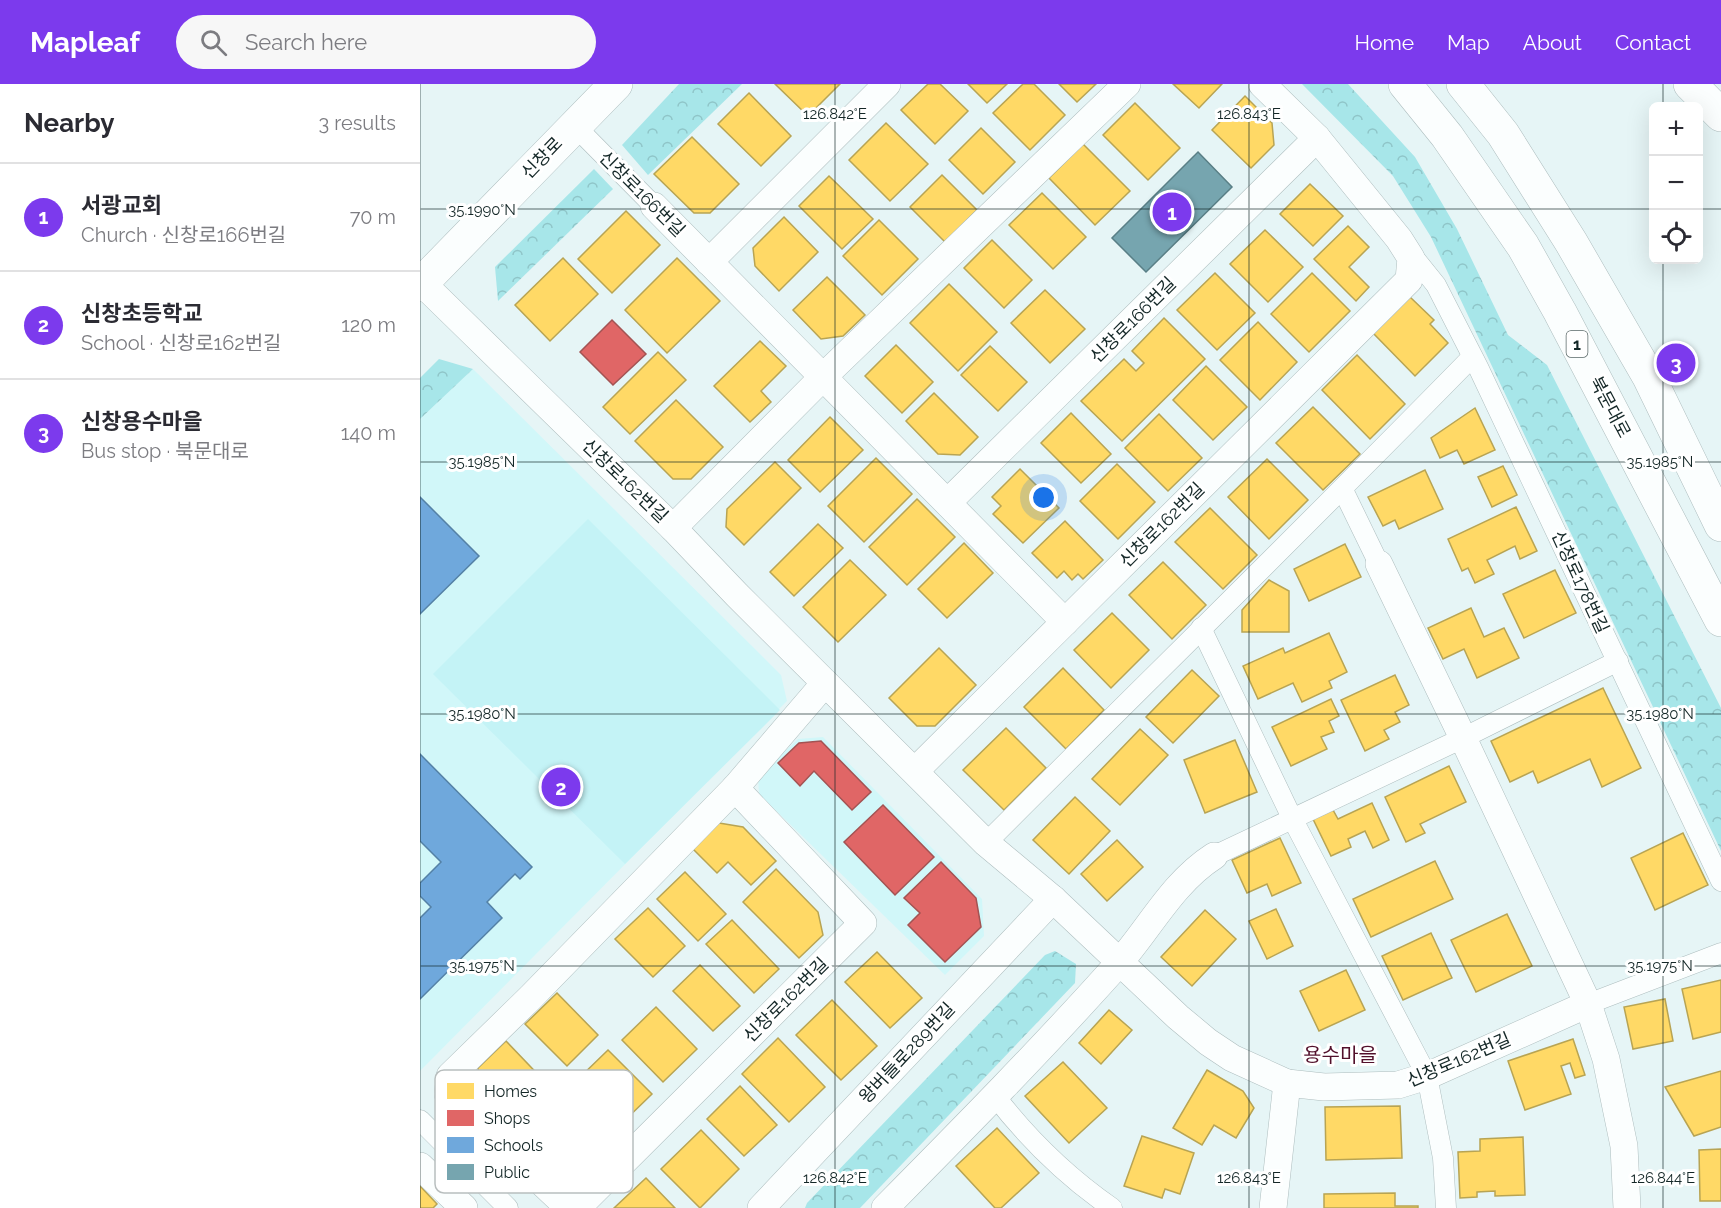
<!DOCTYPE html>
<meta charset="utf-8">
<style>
body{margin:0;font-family:Raleway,"Noto Sans KR",sans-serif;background:#f7f7f7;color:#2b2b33}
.controls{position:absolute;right:18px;top:18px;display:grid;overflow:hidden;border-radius:9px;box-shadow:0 6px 24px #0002}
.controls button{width:54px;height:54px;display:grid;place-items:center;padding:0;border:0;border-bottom:2px solid #e1e1e2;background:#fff;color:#2b2b33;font:30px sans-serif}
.you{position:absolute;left:624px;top:414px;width:21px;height:21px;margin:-15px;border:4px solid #fff;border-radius:50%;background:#1a73e8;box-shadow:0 0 0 9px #1a73e833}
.badge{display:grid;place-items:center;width:39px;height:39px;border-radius:50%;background:#7c3aed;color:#fff;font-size:20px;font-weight:700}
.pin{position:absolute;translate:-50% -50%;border:3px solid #fff;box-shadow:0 2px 6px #0006}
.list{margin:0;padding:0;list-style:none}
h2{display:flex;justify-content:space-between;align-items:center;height:78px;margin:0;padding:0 24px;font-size:26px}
h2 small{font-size:20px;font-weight:400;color:#7c7c81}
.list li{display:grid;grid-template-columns:39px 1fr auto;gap:18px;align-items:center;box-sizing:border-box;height:108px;padding:0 24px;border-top:2px solid #e1e1e2}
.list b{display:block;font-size:22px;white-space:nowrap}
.list p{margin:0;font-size:20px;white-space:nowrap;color:#7c7c81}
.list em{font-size:20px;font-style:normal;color:#7c7c81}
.icon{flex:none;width:33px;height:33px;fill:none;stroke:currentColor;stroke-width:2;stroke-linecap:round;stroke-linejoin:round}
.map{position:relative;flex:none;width:1301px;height:1124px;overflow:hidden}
header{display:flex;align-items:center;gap:36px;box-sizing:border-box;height:84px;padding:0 30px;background:#7c3aed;color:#fff}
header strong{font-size:28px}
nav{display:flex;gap:33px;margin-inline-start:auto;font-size:21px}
.search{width:420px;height:54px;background:#f7f7f7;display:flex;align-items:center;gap:15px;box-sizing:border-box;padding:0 21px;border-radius:33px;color:#7c7c81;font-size:22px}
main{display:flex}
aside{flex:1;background:#fff}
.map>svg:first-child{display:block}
.built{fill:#d1f7f9}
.grass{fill:#c4f3f6}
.forest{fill:url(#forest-crowns)}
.homes{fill:#ffd966;stroke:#b8a453;stroke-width:1.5}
.shops{fill:#e06666;stroke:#a35353;stroke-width:1.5}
.schools{fill:#6fa8dc;stroke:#5481a6;stroke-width:1.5}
.public{fill:#76a5af;stroke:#597f86;stroke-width:1.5}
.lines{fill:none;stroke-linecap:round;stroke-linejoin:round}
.pedestrian-casing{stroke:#adbdbe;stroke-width:21}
.minor-casing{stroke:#adbdbe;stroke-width:28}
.secondary-casing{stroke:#adbdbe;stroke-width:34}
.primary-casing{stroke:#adbdbe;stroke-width:34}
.motorway-casing{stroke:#adbdbe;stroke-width:34}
.pedestrian{stroke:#fbfefe;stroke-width:20}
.minor{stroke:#fbfefe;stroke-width:27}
.secondary{stroke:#fbfefe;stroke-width:33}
.primary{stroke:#fbfefe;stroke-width:33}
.motorway{stroke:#fbfefe;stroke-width:33}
.ticks{fill:none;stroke:#142727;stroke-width:1.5;stroke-opacity:0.45}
.labels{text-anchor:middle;stroke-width:6;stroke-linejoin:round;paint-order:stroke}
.shield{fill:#fff;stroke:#5a6868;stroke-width:1.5}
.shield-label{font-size:16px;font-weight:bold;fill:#142727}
.street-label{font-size:18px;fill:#142727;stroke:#fff}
.neighbourhood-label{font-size:20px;fill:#52102b;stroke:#fff}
.key{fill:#fff;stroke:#b8bebe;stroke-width:1.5}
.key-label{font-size:16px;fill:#142727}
.ticks-label{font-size:15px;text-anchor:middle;fill:#142727;stroke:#fff;stroke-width:6;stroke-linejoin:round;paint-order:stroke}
</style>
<header>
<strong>Mapleaf</strong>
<div class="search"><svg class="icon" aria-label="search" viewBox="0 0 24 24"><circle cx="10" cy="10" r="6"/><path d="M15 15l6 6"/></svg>Search here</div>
<nav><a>Home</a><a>Map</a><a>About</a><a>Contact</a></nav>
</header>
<main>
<aside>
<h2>Nearby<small>3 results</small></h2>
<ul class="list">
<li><span class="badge">1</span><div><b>서광교회</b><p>Church · 신창로166번길</p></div><em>70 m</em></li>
<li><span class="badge">2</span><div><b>신창초등학교</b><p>School · 신창로162번길</p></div><em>120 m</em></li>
<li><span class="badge">3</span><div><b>신창용수마을</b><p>Bus stop · 북문대로</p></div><em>140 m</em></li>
</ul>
</aside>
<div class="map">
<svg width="1301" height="1124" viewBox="0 0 1301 1124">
<defs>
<pattern id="forest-crowns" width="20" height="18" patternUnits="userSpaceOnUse" patternTransform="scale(1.5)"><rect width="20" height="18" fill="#a7e6e9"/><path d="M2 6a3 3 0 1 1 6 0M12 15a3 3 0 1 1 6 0" fill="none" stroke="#8fc5c8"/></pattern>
</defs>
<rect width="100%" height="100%" fill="#e6f5f6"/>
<g class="built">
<polygon points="53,285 361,591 367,617 0,987 0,335"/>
<polygon points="403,653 562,815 564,852 525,891 339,710 338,693 378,655"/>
</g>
<polygon class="grass" points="168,435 360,626 205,780 13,590"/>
<g class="forest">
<polygon points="259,0 322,0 228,91 202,61"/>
<polygon points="882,0 928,0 995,73 1037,145 1088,251 1127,281 1301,624 1301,767 1011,153 973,92"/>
<polygon points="174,85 193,105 78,217 75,183"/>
<polygon points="19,275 53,285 0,335 0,294"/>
<polygon points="635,867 656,880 655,899 440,1124 385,1124 387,1119 625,871"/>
</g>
<g class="homes">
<polygon points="355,0 420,0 388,32"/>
<polygon points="508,0 520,0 548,27 515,60 481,26"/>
<polygon points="548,0 587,0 567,19"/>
<polygon points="603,0 614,0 645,31 610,66 573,29"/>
<polygon points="639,0 676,0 657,18"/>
<polygon points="753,0 802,0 779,24"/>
<polygon points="329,9 371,52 341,82 298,40"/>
<polygon points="825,12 852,39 854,61 831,84 792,46"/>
<polygon points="715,19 760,64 728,96 683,51"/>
<polygon points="466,39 508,80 470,117 429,76"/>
<polygon points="561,44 595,78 563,110 529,76"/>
<polygon points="272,53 319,100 290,129 274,129 234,90"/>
<polygon points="663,60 710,107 675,141 629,94"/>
<polygon points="522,91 557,126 525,158 490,123"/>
<polygon points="409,92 453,135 422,165 379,122"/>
<polygon points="890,100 923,132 893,162 860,130"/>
<polygon points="622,109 666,153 633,185 589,141"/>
<polygon points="206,127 240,161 192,209 158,175"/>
<polygon points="364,133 398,168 359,207 335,182 333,164"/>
<polygon points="459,136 498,175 462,211 423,172"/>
<polygon points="928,142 949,163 929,183 949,203 936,217 894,175"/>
<polygon points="845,146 883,183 848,218 810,180"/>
<polygon points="572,156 612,196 584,224 544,184"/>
<polygon points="143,174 178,210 130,257 95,221"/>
<polygon points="257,174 300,217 247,269 205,226"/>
<polygon points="795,189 835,229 797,266 757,226"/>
<polygon points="892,189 930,227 889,268 851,230"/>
<polygon points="407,193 445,231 423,252 401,255 373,226"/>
<polygon points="529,200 577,248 538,287 490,239"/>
<polygon points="625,206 665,245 630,279 591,239"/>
<polygon points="990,213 1014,236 1010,240 1028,259 995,292 953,249"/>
<polygon points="744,234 785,275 702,357 661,317 704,275 716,287 724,279 712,267"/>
<polygon points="838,238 877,278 840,316 800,276"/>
<polygon points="340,257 366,282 341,307 351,318 330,338 294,302"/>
<polygon points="476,261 513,298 482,329 445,292"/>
<polygon points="570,262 607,298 578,327 541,291"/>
<polygon points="238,268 266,296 210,350 183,323"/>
<polygon points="937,271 985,320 950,355 902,306"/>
<polygon points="786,282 827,323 793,356 753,316"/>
<polygon points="514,309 558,353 540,371 518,370 486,337"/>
<polygon points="256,316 303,363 271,395 253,395 215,357"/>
<polygon points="893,323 940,370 903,406 856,359"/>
<polygon points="1055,324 1075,366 1044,380 1037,366 1020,374 1011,354"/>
<polygon points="651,329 691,370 661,399 621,359"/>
<polygon points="739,330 782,374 748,407 705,364"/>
<polygon points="410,333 443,366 400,408 368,376"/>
<polygon points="456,374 492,410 444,458 408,422"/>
<polygon points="847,375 888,416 849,455 808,413"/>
<polygon points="355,378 381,404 324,461 306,443 307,425"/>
<polygon points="697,380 735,418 698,455 660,417"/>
<polygon points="1083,382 1097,411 1072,423 1058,393"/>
<polygon points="600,385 639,424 603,459 573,430 581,422 572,413"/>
<polygon points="1005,386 1023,425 979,445 975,436 963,442 948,413"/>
<polygon points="497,415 535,453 487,501 449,463"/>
<polygon points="1096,423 1117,467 1100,475 1095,462 1067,476 1074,490 1055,499 1048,484 1042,487 1028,455"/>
<polygon points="790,424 837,471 803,505 755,458"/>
<polygon points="645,437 683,476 663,495 658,490 652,496 644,487 637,494 612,469"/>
<polygon points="398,440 423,464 374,512 350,488"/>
<polygon points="544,459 573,489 527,534 498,505"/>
<polygon points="925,460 941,493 889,517 874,485"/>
<polygon points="430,476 466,511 418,558 383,523"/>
<polygon points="743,478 786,521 752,555 709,511"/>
<polygon points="1135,486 1156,529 1104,554 1083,510"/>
<polygon points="849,496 869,507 869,548 822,548 822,526"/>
<polygon points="1051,524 1064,553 1084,544 1099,574 1057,594 1044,565 1023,575 1008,544"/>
<polygon points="692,529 729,566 691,604 654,566"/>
<polygon points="909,549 927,588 909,597 912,604 882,618 873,599 838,615 823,582 863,564 865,569"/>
<polygon points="519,564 556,601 515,642 497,642 469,614"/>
<polygon points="643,584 684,626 646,665 604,623"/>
<polygon points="772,586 799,612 753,659 726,633"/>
<polygon points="975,591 989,621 975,628 980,638 964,646 969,655 945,667 921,616"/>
<polygon points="1183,604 1221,684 1182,703 1170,675 1118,699 1113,687 1090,698 1071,657"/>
<polygon points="911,615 919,632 909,637 914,648 901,653 907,665 871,682 852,643"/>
<polygon points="586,644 626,684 584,726 543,686"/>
<polygon points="720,645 748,671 700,721 672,695"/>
<polygon points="815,656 837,708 785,729 764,676"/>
<polygon points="1029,682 1046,718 1000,740 1005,749 986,758 965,713"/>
<polygon points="655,713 690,747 649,790 613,756"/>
<polygon points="952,719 969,756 953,764 945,747 928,755 931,763 911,772 893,735 913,726 918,735"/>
<polygon points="299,739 323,743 356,777 331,801 308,778 297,789 273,765"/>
<polygon points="1263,749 1288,801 1235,826 1211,774"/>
<polygon points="860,754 881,799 852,812 847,800 827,809 812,776"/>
<polygon points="697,756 723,783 687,817 661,790"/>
<polygon points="1015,777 1033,815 951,853 933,815"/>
<polygon points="356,785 398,828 403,851 379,874 323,818"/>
<polygon points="265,788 306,830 278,857 237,815"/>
<polygon points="228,824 265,862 233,893 195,855"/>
<polygon points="856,825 873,862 847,875 829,837"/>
<polygon points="785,826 816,855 772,902 741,873"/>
<polygon points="1087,830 1112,882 1056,908 1031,856"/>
<polygon points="312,836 359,885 334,909 286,860"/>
<polygon points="1011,849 1032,894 983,916 962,872"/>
<polygon points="457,868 502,914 470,944 425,898"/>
<polygon points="280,881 320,922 293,947 253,907"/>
<polygon points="926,886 945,926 899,947 880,907"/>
<polygon points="1301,896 1301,948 1273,955 1262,905"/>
<polygon points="137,909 178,951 147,982 105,940"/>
<polygon points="1245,915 1253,957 1213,965 1204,923"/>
<polygon points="412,916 457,962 421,996 376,951"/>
<polygon points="236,923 277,965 243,998 202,956"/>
<polygon points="689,926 712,946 681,980 659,959"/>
<polygon points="358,954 405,1003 369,1038 322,990"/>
<polygon points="1153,955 1165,991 1155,994 1150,979 1141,982 1151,1010 1105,1026 1088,977"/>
<polygon points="86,957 130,1003 93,1039 60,1004 58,984"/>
<polygon points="188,966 232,1010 197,1044 154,999"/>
<polygon points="643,978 687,1024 649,1059 605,1012"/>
<polygon points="787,986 823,1007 834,1024 816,1054 794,1041 782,1061 753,1044"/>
<polygon points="1301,987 1301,1043 1274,1052 1245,1003"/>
<polygon points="320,1002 357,1041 324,1072 287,1035"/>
<polygon points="980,1022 982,1074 906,1076 905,1023"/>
<polygon points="577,1044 619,1089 581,1124 575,1124 536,1082"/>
<polygon points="281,1046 319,1085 280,1124 241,1085"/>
<polygon points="722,1052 774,1069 760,1110 745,1105 742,1114 704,1102"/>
<polygon points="1103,1053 1105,1111 1075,1112 1075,1107 1057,1108 1057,1113 1040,1114 1038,1068 1060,1067 1060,1055"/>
<polygon points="1301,1065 1301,1117 1280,1117 1279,1066"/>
<polygon points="226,1094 255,1124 194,1124"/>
<polygon points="0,1102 17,1120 13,1124 0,1124"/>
<polygon points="975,1109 975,1122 998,1122 998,1124 904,1124 904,1110"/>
</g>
<g class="shops">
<polygon points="192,236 226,270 193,301 160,268"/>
<polygon points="401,657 451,708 432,726 394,687 380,702 358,679 379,659"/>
<polygon points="463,721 514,773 475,811 424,758"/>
<polygon points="521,778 556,814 561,843 525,878 488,841 500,829 484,814"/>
</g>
<g class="schools">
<polygon points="0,413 59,472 0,530"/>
<polygon points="0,670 112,783 100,795 95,790 67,818 82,834 0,915 0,834 11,823 0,812 0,799 21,778 0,757"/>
</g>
<polygon class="public" points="778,68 812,103 726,188 692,154"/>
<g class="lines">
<defs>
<g id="pedestrian">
<polyline points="154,41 234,122"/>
<polyline points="987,165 1016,201 1058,283 1301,797"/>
<polyline points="923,406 959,480"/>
<polyline points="781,544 872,734 1007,992 1023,1074 1026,1124"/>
<path d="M566,759c162,-162 326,-322 486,-486"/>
<polyline points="794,772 1043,654 1198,577"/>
<polyline points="1168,920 1301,869"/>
<path d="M575,1012c34,44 71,80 117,112"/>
<polyline points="0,1036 88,1124"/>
</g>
<g id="minor">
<polyline points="234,122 645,538"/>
<polyline points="289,178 467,0"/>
<polyline points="2,199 253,444 317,511 566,759 633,815 758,933 788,958 812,974 867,999 904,1003 978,1001 1007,992 1168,920"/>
<polyline points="528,418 897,54"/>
<polyline points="253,444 403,293 707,0"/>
<polyline points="959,480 1043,654 1168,920 1186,975 1204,1062 1207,1124"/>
<polyline points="495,687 989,196 991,174 979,155 897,54 842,0"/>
<polyline points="0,1082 44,1124"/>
<polyline points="149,1124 28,1010 30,992 111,913 315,704 405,599"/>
<polyline points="157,1124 443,839 315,704"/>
<polyline points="341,1124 633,815"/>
<path d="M465,1124c79,-80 158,-160 233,-244 32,-36 54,-81 96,-108"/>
<polyline points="853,1124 867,999"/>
</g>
<polyline id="secondary" points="0,201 196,0"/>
<g id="primary">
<polyline points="985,0 1027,52 1103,162 1140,228 1301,536"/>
<polyline points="1043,0 1083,50 1151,158 1229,293 1301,441"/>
</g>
<polyline id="motorway" points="1270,0 1301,31"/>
</defs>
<use href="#pedestrian" class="pedestrian-casing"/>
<use href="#minor" class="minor-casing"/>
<use href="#secondary" class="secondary-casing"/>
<use href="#primary" class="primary-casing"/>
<use href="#motorway" class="motorway-casing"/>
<use href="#pedestrian" class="pedestrian"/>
<use href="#minor" class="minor"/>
<use href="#secondary" class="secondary"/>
<use href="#primary" class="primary"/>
<use href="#motorway" class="motorway"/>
</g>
<path class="ticks" d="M0,0v1124M415,0v1124M829,0v1124M1243,0v22M0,125h1234M1278,125h23M1243,176v948M0,378h1301M0,630h1301M0,882h1301"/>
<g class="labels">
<rect class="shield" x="1146.5" y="247" width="21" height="26" rx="4.5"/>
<g class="shield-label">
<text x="1157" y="266">1</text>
</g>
<g class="street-label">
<text transform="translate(122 74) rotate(-46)" y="6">신창로</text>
<text transform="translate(222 110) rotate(45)" y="6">신창로166번길</text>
<text transform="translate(713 236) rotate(-45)" y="6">신창로166번길</text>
<text transform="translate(1190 323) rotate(62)" y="6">북문대로</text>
<text transform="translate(205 397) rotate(44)" y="6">신창로162번길</text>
<text transform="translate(742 441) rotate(-45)" y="6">신창로162번길</text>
<text transform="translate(1160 498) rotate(65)" y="6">신창로178번길</text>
<text transform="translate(366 916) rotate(-45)" y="6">신창로162번길</text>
<text transform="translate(487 969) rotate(-47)" y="6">왕버들로289번길</text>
<text transform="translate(1039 976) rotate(-23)" y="6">신창로162번길</text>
</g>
<g class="neighbourhood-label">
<text x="920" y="978">용수마을</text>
</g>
</g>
<rect x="15" y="986" width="198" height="123" rx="9" class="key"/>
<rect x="27" y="999" width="27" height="16" fill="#ffd966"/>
<rect x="27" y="1026" width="27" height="16" fill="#e06666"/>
<rect x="27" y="1053" width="27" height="16" fill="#6fa8dc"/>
<rect x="27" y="1080" width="27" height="16" fill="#76a5af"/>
<g class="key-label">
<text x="64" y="1013">Homes</text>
<text x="64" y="1040">Shops</text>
<text x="64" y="1067">Schools</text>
<text x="64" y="1094">Public</text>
</g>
<g class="ticks-label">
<text x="415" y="35">126.842°E</text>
<text x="829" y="35">126.843°E</text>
<text x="62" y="131">35.1990°N</text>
<text x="62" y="383">35.1985°N</text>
<text x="1240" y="383">35.1985°N</text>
<text x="62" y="635">35.1980°N</text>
<text x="1240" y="635">35.1980°N</text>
<text x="62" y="887">35.1975°N</text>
<text x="1240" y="887">35.1975°N</text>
<text x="415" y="1099">126.842°E</text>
<text x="829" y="1099">126.843°E</text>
<text x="1243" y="1099">126.844°E</text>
</g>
</svg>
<div class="controls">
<button>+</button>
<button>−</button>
<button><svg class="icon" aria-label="locate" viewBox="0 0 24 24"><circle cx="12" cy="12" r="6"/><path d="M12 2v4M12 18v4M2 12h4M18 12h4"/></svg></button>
</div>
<div class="you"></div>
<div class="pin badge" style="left:752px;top:128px">1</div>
<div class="pin badge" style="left:141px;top:703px">2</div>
<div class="pin badge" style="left:1256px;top:279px">3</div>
</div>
</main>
